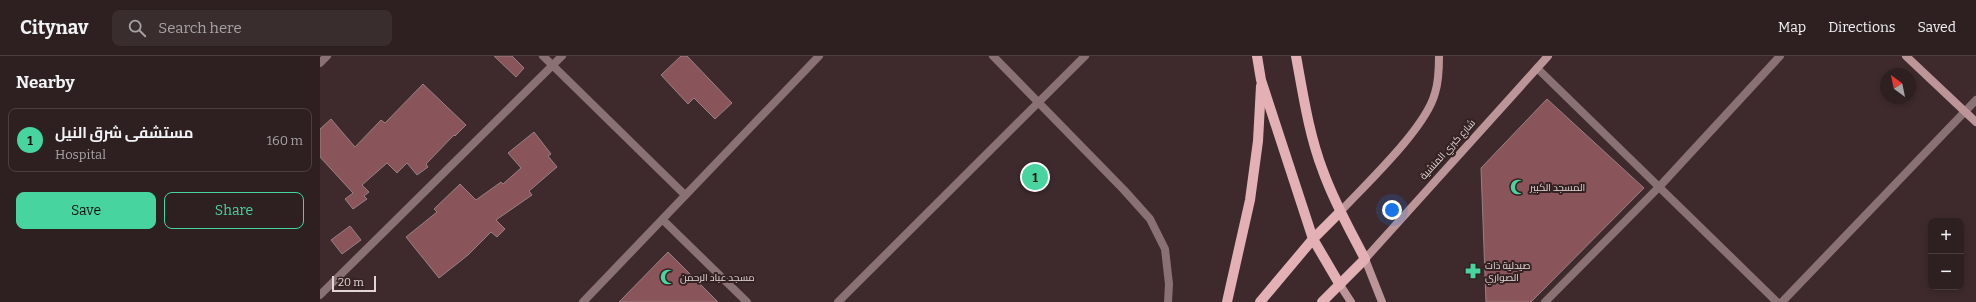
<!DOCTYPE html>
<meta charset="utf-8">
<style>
body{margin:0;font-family:Bitter,Cairo,serif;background:#3a2d2e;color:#f1f3f6}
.controls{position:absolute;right:12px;bottom:12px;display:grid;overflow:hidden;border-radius:8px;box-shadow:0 2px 6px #0003}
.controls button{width:36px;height:36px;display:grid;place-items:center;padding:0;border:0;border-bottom:1px solid #493e3f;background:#2e2021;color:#f1f3f6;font:20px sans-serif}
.compass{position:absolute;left:1560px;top:12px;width:36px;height:36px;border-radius:50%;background:#2e2021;box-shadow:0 2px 6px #0003;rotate:327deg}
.scale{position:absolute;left:12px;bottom:10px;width:44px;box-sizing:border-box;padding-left:4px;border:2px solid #e2d5d6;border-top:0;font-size:11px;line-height:14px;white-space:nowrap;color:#e2d5d6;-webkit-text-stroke:3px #342122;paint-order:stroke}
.you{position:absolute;left:1072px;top:154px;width:14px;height:14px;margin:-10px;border:3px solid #fff;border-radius:50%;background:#1a73e8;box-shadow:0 0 0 6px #1a73e833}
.badge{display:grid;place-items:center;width:26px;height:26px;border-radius:50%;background:#47d49e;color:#111;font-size:13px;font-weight:700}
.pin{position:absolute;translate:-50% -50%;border:2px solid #fff;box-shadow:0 1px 4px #0006}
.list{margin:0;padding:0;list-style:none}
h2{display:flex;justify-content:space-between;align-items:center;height:52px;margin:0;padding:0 16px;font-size:17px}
h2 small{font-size:13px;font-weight:400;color:#a7a3a5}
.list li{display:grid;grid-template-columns:26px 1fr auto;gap:12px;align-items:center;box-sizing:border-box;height:64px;margin:0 8px 8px;padding:0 8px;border:1px solid #493e3f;border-radius:8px}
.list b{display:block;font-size:15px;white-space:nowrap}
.list p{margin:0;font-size:13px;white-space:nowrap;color:#a7a3a5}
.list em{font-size:13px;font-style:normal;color:#a7a3a5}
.actions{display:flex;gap:8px;padding:12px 16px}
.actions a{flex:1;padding:9px 0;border:1px solid #47d49e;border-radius:8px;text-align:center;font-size:14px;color:#47d49e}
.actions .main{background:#47d49e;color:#111}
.icon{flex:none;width:22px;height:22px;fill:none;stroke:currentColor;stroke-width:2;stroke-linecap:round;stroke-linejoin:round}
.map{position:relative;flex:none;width:1656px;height:246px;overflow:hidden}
header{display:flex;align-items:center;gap:24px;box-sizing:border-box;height:56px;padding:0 20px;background:#2e2021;border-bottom:1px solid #493e3f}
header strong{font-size:19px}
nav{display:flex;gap:22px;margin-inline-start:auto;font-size:14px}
.search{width:280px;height:36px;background:#3a2d2e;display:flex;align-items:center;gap:10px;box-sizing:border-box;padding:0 14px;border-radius:8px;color:#a7a3a5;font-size:15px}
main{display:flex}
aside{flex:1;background:#2e2021}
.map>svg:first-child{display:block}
.building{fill:#89555a;stroke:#988082}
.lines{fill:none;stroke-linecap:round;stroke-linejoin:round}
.street{stroke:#8a7173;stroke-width:8}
.secondary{stroke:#bc9598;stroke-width:8}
.primary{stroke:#e3b1b5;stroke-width:10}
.labels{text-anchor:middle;stroke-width:4;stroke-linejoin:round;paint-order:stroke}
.street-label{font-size:10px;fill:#e2d5d6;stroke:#342122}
.poi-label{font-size:10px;fill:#e2d5d6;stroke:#342122;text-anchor:start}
</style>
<header>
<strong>Citynav</strong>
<div class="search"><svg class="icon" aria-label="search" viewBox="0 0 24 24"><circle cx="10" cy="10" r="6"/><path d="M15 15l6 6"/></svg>Search here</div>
<nav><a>Map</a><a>Directions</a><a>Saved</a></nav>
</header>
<main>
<aside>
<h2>Nearby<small></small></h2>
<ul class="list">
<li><span class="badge">1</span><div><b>مستشفى شرق النيل</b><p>Hospital</p></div><em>160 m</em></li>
</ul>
<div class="actions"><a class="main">Save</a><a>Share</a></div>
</aside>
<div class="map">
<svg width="1656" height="246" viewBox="0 0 1656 246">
<rect width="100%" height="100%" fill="#3e2a2c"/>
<g class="building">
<polygon points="174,0 192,0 204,12 196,21"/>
<polygon points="361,0 367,0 412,47 395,63 374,42 368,48 341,19"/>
<polygon points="103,28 146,69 135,80 134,79 106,108 108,111 97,119 87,107 77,117 67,107 42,129 49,136 44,140 47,143 33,153 25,143 33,137 0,101 0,73 11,63 35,91 61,64 65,67"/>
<polygon points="1227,43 1324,132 1211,246 1166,246 1161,112"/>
<polygon points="214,76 231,98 228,100 237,111 209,135 212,139 176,164 185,173 177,181 171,176 148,199 119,222 86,181 117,156 114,153 140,128 156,144 181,126 183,128 201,112 188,97"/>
<polygon points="30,170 41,184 22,198 11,184"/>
<polygon points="348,196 398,246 299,246"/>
</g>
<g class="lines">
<g class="street">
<polyline points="223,0 365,139"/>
<polyline points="673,0 804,134 830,163 845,193 849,228 848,246"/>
<polyline points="0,7 7,0"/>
<polyline points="1217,12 1457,246"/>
<polyline points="343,164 427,246"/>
<polyline points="0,239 242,0"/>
<polyline points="263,246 499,0"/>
<polyline points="518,246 765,0"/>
<polyline points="1225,246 1340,130 1460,0"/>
<polyline points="1462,246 1656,44"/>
</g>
<g class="secondary">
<polyline points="1586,0 1656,66"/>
<path d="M1020,156c26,-28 86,-84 95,-119 4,-12 4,-25 4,-37"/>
<polyline points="1020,229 1031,246"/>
<polyline points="1062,246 1045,203 1228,0"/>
</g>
<g class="primary">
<polyline points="937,0 941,24 993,183 1020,229"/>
<path d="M976,0c7,38 13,79 27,115 11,31 27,59 42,88l-43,43"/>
<polyline points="907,246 930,144 938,85 941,30"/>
<polyline points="940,246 993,183 1020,156"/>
</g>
</g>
<defs>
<symbol id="mosque-bare" viewBox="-9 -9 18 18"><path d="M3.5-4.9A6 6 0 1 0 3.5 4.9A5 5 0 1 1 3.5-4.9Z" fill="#47d49e" stroke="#342122" stroke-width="2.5" paint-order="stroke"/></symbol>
<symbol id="pharmacy-bare" viewBox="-9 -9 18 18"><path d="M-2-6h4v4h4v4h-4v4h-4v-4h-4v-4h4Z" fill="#47d49e" stroke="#342122" stroke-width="2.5" paint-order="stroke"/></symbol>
</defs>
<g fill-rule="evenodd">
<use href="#mosque-bare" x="1187" y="120" width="22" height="22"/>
<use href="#pharmacy-bare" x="1142" y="204" width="22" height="22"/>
<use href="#mosque-bare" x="337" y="210" width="22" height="22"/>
</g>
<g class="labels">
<g class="street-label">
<text transform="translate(1127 93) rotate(-48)" y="4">شارع كبري المنشية</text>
</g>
<g class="poi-label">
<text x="1210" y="135">المسجد الكبير</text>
<text x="1165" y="213">صيدلية ذات<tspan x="1165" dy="12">الصواري</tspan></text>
<text x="360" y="225">مسجد عباد الرحمن</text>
</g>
</g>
</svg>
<div class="controls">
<button>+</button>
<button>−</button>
</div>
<svg class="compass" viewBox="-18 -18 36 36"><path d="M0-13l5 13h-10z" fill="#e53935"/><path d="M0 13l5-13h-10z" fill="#a7a3a5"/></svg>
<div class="scale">20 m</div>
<div class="you"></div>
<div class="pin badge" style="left:715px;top:121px">1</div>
</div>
</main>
